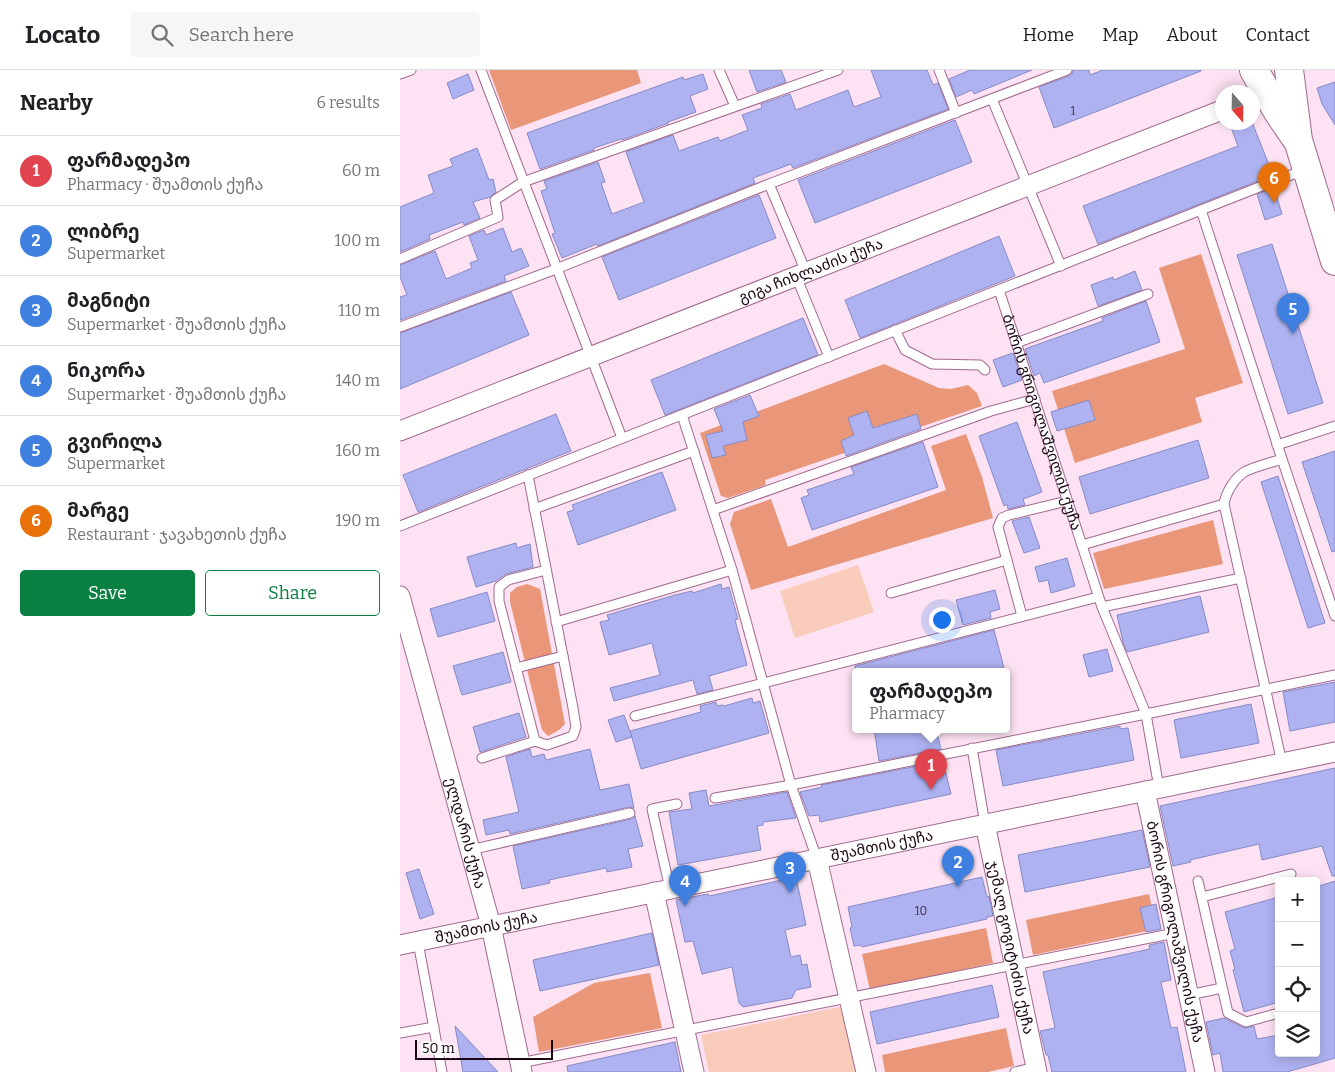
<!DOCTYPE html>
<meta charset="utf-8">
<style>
body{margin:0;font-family:Bitter,"Noto Sans Georgian",serif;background:#f6f6f6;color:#202124}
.controls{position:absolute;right:15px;bottom:15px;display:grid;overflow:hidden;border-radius:5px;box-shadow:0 2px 12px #0003}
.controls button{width:45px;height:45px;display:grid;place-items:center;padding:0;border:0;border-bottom:1px solid #e0e0e0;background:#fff;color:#202124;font:25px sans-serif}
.compass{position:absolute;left:815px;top:15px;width:45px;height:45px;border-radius:50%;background:#fff;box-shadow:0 2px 12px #0003;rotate:160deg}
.scale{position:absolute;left:15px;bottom:12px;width:138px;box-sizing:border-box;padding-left:5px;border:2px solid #1b0614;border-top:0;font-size:14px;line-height:18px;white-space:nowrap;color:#1b0614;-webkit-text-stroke:4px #f8f8f8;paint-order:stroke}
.you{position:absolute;left:541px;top:549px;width:18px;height:18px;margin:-12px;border:4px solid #fff;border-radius:50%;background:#1a73e8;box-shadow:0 0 0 8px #1a73e833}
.badge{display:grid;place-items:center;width:32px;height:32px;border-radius:50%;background:#0b8043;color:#fff;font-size:16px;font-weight:700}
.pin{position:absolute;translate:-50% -41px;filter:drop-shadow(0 1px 2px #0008)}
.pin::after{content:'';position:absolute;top:26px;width:18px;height:15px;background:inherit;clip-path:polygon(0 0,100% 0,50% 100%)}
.popup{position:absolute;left:452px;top:598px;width:158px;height:65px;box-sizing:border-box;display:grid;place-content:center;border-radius:5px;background:#fff;filter:drop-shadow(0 1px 4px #0005);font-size:16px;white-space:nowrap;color:#757577}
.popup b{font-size:19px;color:#202124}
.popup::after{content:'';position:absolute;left:50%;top:100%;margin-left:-10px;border:10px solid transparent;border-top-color:#fff}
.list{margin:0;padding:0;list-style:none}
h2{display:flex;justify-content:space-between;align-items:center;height:65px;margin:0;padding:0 20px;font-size:21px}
h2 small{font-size:16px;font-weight:400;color:#757577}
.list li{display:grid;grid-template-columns:32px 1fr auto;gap:15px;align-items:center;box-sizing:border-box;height:70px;padding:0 20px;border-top:1px solid #e0e0e0}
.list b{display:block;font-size:19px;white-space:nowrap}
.list p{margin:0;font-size:16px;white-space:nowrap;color:#757577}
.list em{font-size:16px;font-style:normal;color:#757577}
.actions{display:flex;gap:10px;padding:15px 20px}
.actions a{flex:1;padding:11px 0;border:1px solid #0b8043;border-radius:5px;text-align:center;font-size:18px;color:#0b8043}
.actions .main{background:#0b8043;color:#fff}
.icon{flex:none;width:28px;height:28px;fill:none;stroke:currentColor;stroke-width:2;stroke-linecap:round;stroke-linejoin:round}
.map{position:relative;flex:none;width:935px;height:1002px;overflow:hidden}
header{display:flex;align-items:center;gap:30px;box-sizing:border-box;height:70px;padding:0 25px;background:#fff;border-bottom:1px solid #e0e0e0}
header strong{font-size:24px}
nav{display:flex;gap:28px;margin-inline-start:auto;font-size:18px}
.search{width:350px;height:45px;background:#f6f6f6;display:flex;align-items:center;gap:12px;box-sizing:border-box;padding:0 18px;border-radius:5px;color:#757577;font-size:19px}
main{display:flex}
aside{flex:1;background:#fff}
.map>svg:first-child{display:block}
.green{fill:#f9cbba}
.forest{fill:#ea9779}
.building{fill:#aeb2f1;stroke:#868ac6}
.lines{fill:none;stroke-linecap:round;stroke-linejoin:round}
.lane-casing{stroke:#a2698e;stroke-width:11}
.street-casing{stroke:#a2698e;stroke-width:21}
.primary-casing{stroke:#a2698e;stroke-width:30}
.lane{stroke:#fff;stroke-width:9}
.street{stroke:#fff;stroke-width:19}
.primary{stroke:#fff;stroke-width:28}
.labels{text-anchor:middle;stroke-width:4;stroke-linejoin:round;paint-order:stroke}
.number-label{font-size:12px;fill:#40314b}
.street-label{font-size:15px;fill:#1b0614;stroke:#f8f8f8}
</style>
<header>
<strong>Locato</strong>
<div class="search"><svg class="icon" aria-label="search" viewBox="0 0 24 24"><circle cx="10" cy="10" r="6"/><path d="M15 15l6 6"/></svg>Search here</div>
<nav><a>Home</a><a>Map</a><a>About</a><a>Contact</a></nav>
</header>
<main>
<aside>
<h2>Nearby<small>6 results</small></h2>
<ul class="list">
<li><span class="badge" style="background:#e0444e">1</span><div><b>ფარმადეპო</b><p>Pharmacy · შუამთის ქუჩა</p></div><em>60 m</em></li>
<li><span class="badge" style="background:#3f7fe0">2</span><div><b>ლიბრე</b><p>Supermarket</p></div><em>100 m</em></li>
<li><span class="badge" style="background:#3f7fe0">3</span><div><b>მაგნიტი</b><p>Supermarket · შუამთის ქუჩა</p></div><em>110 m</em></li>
<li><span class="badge" style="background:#3f7fe0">4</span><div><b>ნიკორა</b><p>Supermarket · შუამთის ქუჩა</p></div><em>140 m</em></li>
<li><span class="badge" style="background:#3f7fe0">5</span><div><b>გვირილა</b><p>Supermarket</p></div><em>160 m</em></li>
<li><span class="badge" style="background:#e8710a">6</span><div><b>მარგე</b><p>Restaurant · ჯავახეთის ქუჩა</p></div><em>190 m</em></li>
</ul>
<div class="actions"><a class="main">Save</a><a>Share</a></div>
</aside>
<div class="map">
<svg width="935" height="1002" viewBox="0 0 935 1002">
<rect width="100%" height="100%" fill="#fce2f2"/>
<g class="green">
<polygon points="458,495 474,542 395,568 380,521"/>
<polygon points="444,936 459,1002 309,1002 301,965"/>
</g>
<g class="forest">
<polygon points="89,0 237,0 241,13 111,60"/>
<polygon points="801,184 843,313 795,328 802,352 675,393 652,321 785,279 759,198"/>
<polygon points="484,294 539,318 551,319 568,315 577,323 582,336 365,410 366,415 328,428 321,426 300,363"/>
<polygon points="566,364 582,407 593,448 351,520 330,454 334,442 371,429 388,477 546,420 531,376"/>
<polygon points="813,450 823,494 704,519 693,483"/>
<polygon points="127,514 140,519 165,654 159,660 148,666 142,660 110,532 110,523 117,517"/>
<polygon points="749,824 757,859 633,885 626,850"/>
<polygon points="586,858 593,893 470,920 462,884"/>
<polygon points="250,903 262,958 139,982 133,947 194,913"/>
<polygon points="606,958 614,996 588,1002 485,1002 482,985"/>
</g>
<g class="building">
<polygon points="349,0 381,0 386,12 357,22"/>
<polygon points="471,0 527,0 533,15 538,13 548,39 393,98 391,94 353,108 355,113 198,176 197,174 162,188 152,164 155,163 141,121 147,119 144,111 198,92 205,112 201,113 212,144 244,132 226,82 273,65 279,81 318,67 320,71 348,60 342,45 362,38 361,34 390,24 396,40 448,20 454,37 481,27"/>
<polygon points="570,0 632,0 574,24 572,20 556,27 549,9"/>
<polygon points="673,0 689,0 690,5 703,0 801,0 801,1 654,58 639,17 669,6 672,4"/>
<polygon points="68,4 74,20 53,29 47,13"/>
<polygon points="303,4 308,19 290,26 296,42 268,52 269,53 222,70 221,69 194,78 194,80 140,99 127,63 283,7 284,10"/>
<polygon points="935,12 935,55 922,34 917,18"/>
<polygon points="555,50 572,92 415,153 398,110"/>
<polygon points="829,52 852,52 873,105 698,174 683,136 838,76"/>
<polygon points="77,78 89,110 93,109 96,122 90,127 73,132 80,148 64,155 63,152 29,165 30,169 0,182 0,137 34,123 28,105 53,96 50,89"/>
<polygon points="874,118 882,144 865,150 857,124"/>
<polygon points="359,125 376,168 219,230 202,187"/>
<polygon points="103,158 112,182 121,178 129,196 104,206 106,211 0,250 0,227 7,225 0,207 0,195 35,181 46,209 72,198 70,193 78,190 69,166 84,160 86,165"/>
<polygon points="599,166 615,206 460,268 445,230"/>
<polygon points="872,174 923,333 888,344 837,185"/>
<polygon points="735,201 742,220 698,236 691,215 713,207 714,210"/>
<polygon points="111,222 129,265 0,319 0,263"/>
<polygon points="746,231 760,272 644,313 640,303 634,306 625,279 703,251 702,248"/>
<polygon points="403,248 418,285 265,345 251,310"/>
<polygon points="613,283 622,310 603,317 593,290"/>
<polygon points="350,325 359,346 343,352 347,370 323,376 326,385 312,388 306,365 323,361 314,339"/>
<polygon points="689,330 695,350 657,361 651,342"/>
<polygon points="467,341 473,358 517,344 521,359 446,386 441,371 454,365 448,348"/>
<polygon points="156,344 171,381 18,442 3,405"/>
<polygon points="617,352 642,422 623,429 625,435 608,439 607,434 604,436 579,366"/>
<polygon points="798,370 809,408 690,444 679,407"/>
<polygon points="523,372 538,417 412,460 401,428 409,425 407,420 454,404 451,397"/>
<polygon points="935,381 935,481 932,482 902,392"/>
<polygon points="262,402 276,440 178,475 167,442 174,440 172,435"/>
<polygon points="878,406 925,553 908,558 861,412"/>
<polygon points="629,447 640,478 624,483 612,451"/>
<polygon points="116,473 117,478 130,474 133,497 106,504 96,511 76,517 67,487"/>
<polygon points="667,488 675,516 651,523 648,510 639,512 635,497"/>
<polygon points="321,514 322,519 329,517 338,549 335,550 347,595 309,606 313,620 297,624 293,610 214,631 210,618 260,605 252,573 209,585 200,552 209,550 207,545 275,525 292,521 293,523"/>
<polygon points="595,520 600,539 590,542 591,548 563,555 556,530"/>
<polygon points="87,522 95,551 38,567 30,539"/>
<polygon points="800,526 809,562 727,582 723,572 717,545"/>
<polygon points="594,560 604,598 590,601 455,601 455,596"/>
<polygon points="707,579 713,601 689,607 683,585"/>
<polygon points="103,582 111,612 62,625 53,596"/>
<polygon points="935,612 935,652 890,661 883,622"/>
<polygon points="352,628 353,633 360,631 369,663 241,699 230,661 301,642 300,636 316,632 317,636 323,635 324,636"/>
<polygon points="851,634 859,673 781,688 774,650"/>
<polygon points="119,643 126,667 80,682 73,657"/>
<polygon points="224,645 232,667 216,672 208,650"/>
<polygon points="720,656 720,659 728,658 734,690 603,716 596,680"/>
<polygon points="474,659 536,659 541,679 479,691"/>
<polygon points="130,679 132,687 144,684 146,690 190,679 200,720 229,714 234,738 229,737 110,764 109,760 86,765 83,750 119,742 106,687"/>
<polygon points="543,691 551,724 420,752 419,745 409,746 400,722 422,717 421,715"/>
<polygon points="935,698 935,806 932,806 922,776 862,790 859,774 790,790 791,792 773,796 760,736"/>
<polygon points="306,720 309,736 387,722 396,748 363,752 363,755 357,756 361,780 278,795 269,742 292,739 289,723"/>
<polygon points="235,746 243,776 228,779 232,797 207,802 206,798 149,810 150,813 122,819 113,776 231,749"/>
<polygon points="742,760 750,797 625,822 618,785"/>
<polygon points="19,799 34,844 20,849 6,803"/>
<polygon points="396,807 406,855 385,860 391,887 400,885 402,895 407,894 411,917 396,920 392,928 343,937 339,933 332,897 302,904 293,871 285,872 276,830 308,824 309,826"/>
<polygon points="582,807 587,827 589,826 593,846 587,847 587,849 462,877 461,875 454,876 450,858 452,857 448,837"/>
<polygon points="935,811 935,988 887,1002 823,1002 820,983 813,985 806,952 824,948 844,958 854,956 857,969 879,965 879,983 916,983 916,817"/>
<polygon points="879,827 879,932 844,942 833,900 835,899 830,881 835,879 825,842"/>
<polygon points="756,834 761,859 746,862 740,838"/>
<polygon points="252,863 259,895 140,921 133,890"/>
<polygon points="764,872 771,910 761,912 771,958 777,957 786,1002 652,1002 648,985 646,985 640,961 655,958 643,902 750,879 749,875"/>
<polygon points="592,915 599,947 477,974 470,942"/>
<polygon points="55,956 98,1002 63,1002"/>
<polygon points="275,972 281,1002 168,1002 167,996"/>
</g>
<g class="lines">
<defs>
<g id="lane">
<polyline points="81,0 222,368"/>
<polyline points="319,0 335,36"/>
<polyline points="539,0 556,43"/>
<polyline points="0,4 11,0"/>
<polyline points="592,29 661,196"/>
<polyline points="369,114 406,202"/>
<polyline points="801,140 882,389 935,546"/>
<polyline points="0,189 98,147 95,130 123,112 438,0"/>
<polyline points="396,206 429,287"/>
<path id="s1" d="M599,220l103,317 44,107 13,74"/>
<polyline points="0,257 156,199 369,114 667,0"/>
<polyline points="495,260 505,280 532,294 580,295 585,300"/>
<polyline points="616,273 748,224"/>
<polyline points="282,345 332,500 391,715 417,789"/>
<polyline points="877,375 935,356"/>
<polyline points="134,439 294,381"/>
<polyline points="313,440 591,341 635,329"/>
<polyline points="0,456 877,110 905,100"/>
<polyline points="682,475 824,434"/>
<polyline points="491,523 607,490"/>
<polyline points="702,537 841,508"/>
<polyline points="622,546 598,457 602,448 609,445 667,431"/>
<polyline points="156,552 332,500"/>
<polyline points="116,598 163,586"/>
<polyline points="235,646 698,527"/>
<polyline points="135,671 99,531 99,517 108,510 146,500"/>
<polyline points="572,678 585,754"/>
<polyline points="82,688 135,671 147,675 173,666 176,657 173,638 128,405"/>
<path d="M882,693l-58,-259c2,-12 11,-27 22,-33 11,-5 24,-8 36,-12"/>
<polyline points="315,728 391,715 746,644 935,605"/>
<polyline points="70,780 230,743"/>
<polyline points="798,811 828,943 846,952 879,943"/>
<polyline points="270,819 252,739 277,734"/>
<polyline points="802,827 891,804"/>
<polyline points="18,872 42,1002"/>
<polyline points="789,925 822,918"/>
<polyline points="0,963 34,957"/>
<polyline points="120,993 775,863"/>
<polyline points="615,1002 636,997"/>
</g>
<g id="street">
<path id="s2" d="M0,361l822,-321"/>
<path id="s3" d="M0,526l91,330 31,146"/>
<path id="s4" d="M745,721l60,281"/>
<path id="s5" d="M585,754l52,248"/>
<polyline points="417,789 466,1002"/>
<polyline points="254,822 294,1002"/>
<path id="s6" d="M0,875l935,-193"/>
</g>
<g id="primary">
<polyline points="854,0 878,42 895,67"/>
<polyline points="889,0 898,70 935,191"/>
</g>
</defs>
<use href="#lane" class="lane-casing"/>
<use href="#street" class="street-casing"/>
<use href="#primary" class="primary-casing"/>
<use href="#lane" class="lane"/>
<use href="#street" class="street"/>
<use href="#primary" class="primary"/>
</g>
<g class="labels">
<g class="number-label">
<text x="673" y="45">1</text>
<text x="521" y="845">10</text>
</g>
<g class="street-label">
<text dy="5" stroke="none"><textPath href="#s2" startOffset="441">გიგა ჩიხლაძის ქუჩა</textPath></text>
<text dy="5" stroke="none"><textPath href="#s1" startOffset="139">ბორის გრიგოლაშვილის ქუჩა</textPath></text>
<text dy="5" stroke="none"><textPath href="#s3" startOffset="246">ელდარის ქუჩა</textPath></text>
<text dy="5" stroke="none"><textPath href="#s6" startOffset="492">შუამთის ქუჩა</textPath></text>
<text dy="5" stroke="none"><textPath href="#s6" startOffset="88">შუამთის ქუჩა</textPath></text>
<text dy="5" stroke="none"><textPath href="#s4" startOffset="144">ბორის გრიგოლაშვილის ქუჩა</textPath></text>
<text dy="5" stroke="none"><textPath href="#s5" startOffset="126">ჯემალ გოგიტიძის ქუჩა</textPath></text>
</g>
</g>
</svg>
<div class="controls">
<button>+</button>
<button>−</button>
<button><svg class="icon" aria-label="locate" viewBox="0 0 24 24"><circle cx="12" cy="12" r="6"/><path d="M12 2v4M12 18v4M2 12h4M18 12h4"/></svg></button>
<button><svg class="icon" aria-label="layers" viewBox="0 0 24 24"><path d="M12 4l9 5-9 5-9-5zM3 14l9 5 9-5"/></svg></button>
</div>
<svg class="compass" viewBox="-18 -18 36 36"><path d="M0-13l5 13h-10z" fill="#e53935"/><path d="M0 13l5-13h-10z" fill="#757577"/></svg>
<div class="scale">50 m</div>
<div class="you"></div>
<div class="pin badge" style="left:531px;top:720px;background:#e0444e">1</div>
<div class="popup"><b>ფარმადეპო</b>Pharmacy</div>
<div class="pin badge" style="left:558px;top:817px;background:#3f7fe0">2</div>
<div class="pin badge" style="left:390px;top:823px;background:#3f7fe0">3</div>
<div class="pin badge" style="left:285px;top:836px;background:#3f7fe0">4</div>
<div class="pin badge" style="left:893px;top:264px;background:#3f7fe0">5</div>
<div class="pin badge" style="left:874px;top:133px;background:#e8710a">6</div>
</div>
</main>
